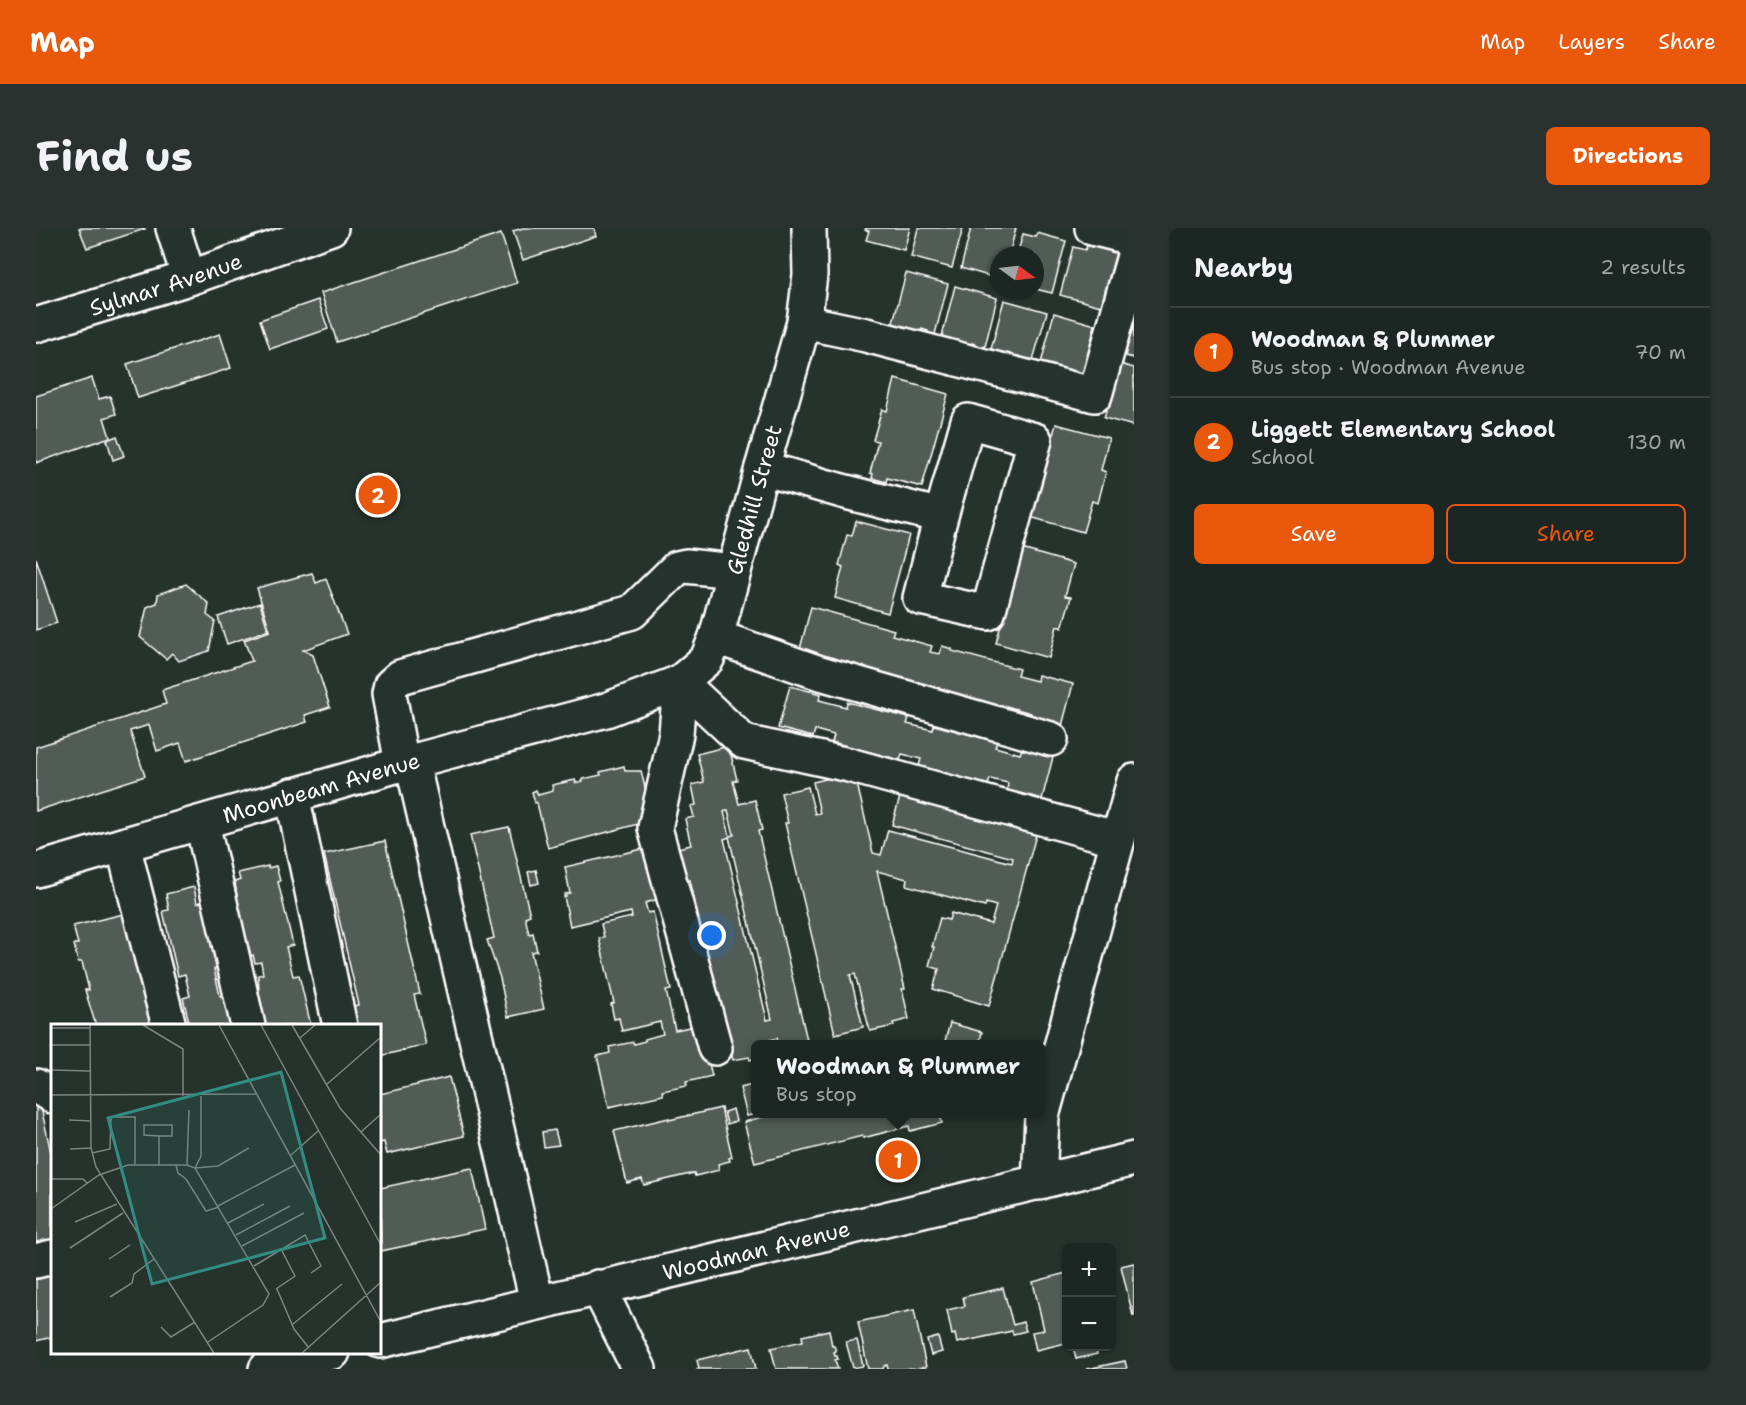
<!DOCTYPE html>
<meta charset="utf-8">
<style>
body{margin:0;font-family:"Shantell Sans",sans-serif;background:#29322f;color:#f1f3f6}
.controls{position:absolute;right:18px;bottom:18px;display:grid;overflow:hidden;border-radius:9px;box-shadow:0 2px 4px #0004}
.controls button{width:54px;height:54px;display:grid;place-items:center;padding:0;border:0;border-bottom:2px solid #3a4340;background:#1c2622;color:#f1f3f6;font:30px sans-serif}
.compass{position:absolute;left:954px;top:18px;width:54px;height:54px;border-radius:50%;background:#1c2622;box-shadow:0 2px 4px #0004;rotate:105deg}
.you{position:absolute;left:676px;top:708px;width:21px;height:21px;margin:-15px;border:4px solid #fff;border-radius:50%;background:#1a73e8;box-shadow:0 0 0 9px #1a73e833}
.badge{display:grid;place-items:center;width:39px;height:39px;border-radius:50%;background:#ea580c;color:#fff;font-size:20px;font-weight:700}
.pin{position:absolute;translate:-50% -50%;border:3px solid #fff;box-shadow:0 2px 6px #0006}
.popup{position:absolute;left:715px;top:812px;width:294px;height:78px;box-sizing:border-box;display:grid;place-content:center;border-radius:9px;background:#1c2622;filter:drop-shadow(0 2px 4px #0005);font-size:20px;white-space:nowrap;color:#a0a5a5}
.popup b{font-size:22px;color:#f1f3f6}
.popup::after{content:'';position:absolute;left:50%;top:100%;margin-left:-12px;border:12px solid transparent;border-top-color:#1c2622}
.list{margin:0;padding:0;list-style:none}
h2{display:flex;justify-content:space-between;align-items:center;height:78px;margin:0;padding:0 24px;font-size:26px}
h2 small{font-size:20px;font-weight:400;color:#a0a5a5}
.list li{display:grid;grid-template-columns:39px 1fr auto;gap:18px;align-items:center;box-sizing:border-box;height:90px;padding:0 24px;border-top:2px solid #3a4340}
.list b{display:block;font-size:22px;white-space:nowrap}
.list p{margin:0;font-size:20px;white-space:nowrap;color:#a0a5a5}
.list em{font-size:20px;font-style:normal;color:#a0a5a5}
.actions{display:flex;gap:12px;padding:18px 24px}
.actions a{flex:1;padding:14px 0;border:2px solid #ea580c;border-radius:9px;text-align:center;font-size:21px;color:#ea580c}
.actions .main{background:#ea580c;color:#fff}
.map{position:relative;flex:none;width:1098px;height:1141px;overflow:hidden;border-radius:9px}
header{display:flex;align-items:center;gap:36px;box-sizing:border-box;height:84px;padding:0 30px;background:#ea580c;color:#fff}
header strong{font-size:28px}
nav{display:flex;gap:33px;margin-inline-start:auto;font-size:21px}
.intro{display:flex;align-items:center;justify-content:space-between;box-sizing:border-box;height:144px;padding:0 36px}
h1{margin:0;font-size:42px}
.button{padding:15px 27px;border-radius:9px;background:#ea580c;color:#fff;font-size:21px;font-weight:700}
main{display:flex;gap:36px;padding:0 36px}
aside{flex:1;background:#1c2622;border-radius:9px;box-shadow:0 2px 4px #0004}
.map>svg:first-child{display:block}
.building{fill:#515c57;stroke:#fff;stroke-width:1.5;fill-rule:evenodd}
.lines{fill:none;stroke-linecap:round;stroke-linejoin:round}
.minor-casing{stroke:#fff;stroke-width:38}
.major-casing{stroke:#fff;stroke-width:38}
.minor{stroke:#26332d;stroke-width:33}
.major{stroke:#26332d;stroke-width:33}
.labels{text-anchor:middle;stroke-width:5;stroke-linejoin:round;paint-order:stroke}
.street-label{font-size:22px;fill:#fff;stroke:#26332d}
.inset-road{fill:none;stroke:#7d8581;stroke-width:1.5}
.view{fill:#338b84;fill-opacity:0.15;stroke:#338b84;stroke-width:3}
.inset-edge{fill:none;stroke:#fff;stroke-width:3}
</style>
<header>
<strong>Map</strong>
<nav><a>Map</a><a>Layers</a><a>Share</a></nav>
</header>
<div class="intro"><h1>Find us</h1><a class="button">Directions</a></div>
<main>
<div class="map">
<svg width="1098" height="1141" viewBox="0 0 1098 1141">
<rect width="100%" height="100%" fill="#26332d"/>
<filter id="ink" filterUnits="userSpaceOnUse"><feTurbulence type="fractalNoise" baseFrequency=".0167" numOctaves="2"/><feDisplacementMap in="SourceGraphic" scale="12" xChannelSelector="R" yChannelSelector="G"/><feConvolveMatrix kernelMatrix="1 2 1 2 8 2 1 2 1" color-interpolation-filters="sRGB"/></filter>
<g filter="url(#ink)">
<g class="building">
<polygon points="43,0 108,0 109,1 51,20"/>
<polygon points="487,0 558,0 560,8 487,32 477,3"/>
<polygon points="830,0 874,0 868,22 830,12 833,3 829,2"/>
<polygon points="882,0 927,0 916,40 875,29"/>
<polygon points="935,0 980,0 973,27 963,27 963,51 925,40"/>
<polygon points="1001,5 1030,13 1016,65 999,61 999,27 981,27 987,6 1000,9"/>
<polygon points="465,6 481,55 301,114 285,65"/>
<polygon points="1060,17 1073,21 1075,24 1080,25 1065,78 1024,67 1037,19 1049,22 1051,18 1056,19"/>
<polygon points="870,45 912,56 897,114 890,112 892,103 886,101 885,106 856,98"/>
<polygon points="919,58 961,70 947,127 940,125 942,117 936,115 934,120 905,112"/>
<polygon points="282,72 292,101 234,121 224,92"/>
<polygon points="968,72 1011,84 997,132 995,131 994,135 954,125"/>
<polygon points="1018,85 1059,97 1046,155 1004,139"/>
<polygon points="1098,87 1098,130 1085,127"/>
<polygon points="184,106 195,140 102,170 91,136"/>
<polygon points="1084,136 1098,140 1098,198 1068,190"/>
<polygon points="56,150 63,171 74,168 80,186 68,190 74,209 0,235 0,168"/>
<polygon points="859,151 912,166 886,259 851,250 850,254 836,250 837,246 834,245 842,213 837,212 846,181 851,183"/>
<polygon points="1020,196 1073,210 1065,242 1070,244 1062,275 1056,273 1047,304 994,289"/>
<polygon points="81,208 88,228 77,232 71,212"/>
<polygon points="820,293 873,307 852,385 799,370 807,339 803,337 811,307 816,308"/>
<polygon points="986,321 1038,336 1029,368 1035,369 1026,400 1021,398 1013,430 960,415"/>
<polygon points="0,330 21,395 0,402"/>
<polygon points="276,345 280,355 290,351 311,406 267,422 277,427 294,479 269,487 271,494 150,533 144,515 121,523 113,497 94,503 109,548 0,583 0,519 130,476 126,462 216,433 208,412 234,403 221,360"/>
<polygon points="150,356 173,376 171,387 179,393 173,423 143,433 136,425 130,431 104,409 111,379 121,375 122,366"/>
<polygon points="224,375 232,402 191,416 182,389"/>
<polygon points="775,379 858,402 856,407 896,418 894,424 903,426 906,418 916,421 916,423 983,441 981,448 1001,453 1002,447 1037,456 1026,498 994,489 995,485 970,478 969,482 907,465 908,461 882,454 881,458 820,441 821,437 795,430 794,433 763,425"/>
<polygon points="754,458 785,466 783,472 810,479 811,474 873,490 871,496 897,502 898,497 961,514 959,519 984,526 986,521 1017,529 1006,571 971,562 972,555 954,551 952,557 883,538 885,531 866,526 864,532 796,514 798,507 779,502 777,509 742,500"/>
<path d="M693,518l8,34 -4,1 6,23 16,-4 7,30 -4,1 49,209 -20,4h-9l-1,-6 -7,2 1,4h-15v14l-6,2 -1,-3 -16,3 -28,-107h2l-4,-21 -5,1 -3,-12 4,-1 -9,-40 -5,1 -7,-33 13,-3 -6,-26 9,-2 -3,-11 5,-1 -4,-20 12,-3 -7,-28zM692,582l6,25 -4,1 -6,-24zM693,609l43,182 -5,1 -43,-181z"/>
<polygon points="588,538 589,543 605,543 617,592 512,620 501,575 499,575 496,564 500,562 502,567 517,563 516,557 539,552 540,555 547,553 547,551 565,547 564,544"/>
<polygon points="819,547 837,625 845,627 852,602 976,635 977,630 856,597 864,569 1000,607 953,778 897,761 903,741 893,738 898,719 896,719 904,690 913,692 915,685 955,696 960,678 950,675 949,679 870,657 871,651 841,643 869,761 866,761 873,791 857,795 858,798 834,803 819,746 814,747 827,799 799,806 749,595 752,595 745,565 772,559 779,586 784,585 777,554 802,548"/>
<polygon points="473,599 494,687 489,689 493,706 497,705 501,723 495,724 508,781 472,789 464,750 451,712 458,710 434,607"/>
<polygon points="349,613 384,766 378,767 390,817 344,828 344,798 322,798 317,778 323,777 288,626"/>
<polygon points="611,620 623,671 609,675 612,685 617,684 635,762 630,763 639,802 664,797 676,848 650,854 651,858 626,863 627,867 573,879 561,828 574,825 573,819 597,814 598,816 609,813 609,811 627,806 624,794 586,803 583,790 578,791 575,776 578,775 563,710 568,709 565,696 596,689 595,684 534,698 528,668 530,668 529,666 534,665 529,639"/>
<polygon points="232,638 232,640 240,638 244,653 242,654 257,717 250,719 257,748 263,747 275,798 227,798 218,765 223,764 222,747 227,746 225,734 219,735 217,727 215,728 213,720 209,721 197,671 201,669 199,654 204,652 202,645"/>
<polygon points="500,642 503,655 495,657 492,644"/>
<polygon points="158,659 161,675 169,673 185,740 178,741 184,768 191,767 202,798 154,798 147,770 154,768 149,746 142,748 127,683 133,682 130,666"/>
<polygon points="96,684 122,798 60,798 49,762 53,762 46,734 42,734 38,716 42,716 37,698"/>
<polygon points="914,795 946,804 943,816 910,816 909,813"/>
<polygon points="413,849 428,908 351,926 348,914 344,915 344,866"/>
<polygon points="720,856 720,886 711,888 704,860"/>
<polygon points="0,870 3,870 16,929 16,1017 0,1021"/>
<polygon points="685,880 696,929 693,930 694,933 682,936 683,942 659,948 658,945 608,957 606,951 591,955 578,903 633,890 633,892"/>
<polygon points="697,881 700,893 691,896 688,884"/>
<polygon points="738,886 904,886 906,895 874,903 873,898 827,910 826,908 719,935 708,894"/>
<polygon points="519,902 523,917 508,919 506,904"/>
<polygon points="436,940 449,1001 345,1023 344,960"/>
<polygon points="1098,1035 1098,1088 1097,1088 1085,1038"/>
<polygon points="16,1042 16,1109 0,1113 0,1046"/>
<polygon points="1030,1045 1030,1115 1000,1122 996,1104 1008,1102 997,1054"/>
<polygon points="967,1060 977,1097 987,1094 990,1103 977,1106 976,1103 921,1115 919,1106 916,1107 911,1082 929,1078 927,1069"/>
<polygon points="878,1082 890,1139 880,1141 852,1141 851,1137 848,1138 847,1141 832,1141 822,1094"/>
<polygon points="793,1102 796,1118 798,1118 800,1123 798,1124 799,1128 801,1128 802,1131 799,1132 802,1141 740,1141 735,1120 767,1113 766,1108"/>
<polygon points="902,1109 906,1124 895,1127 891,1112"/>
<polygon points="821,1112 827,1138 817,1140 810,1114"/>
<polygon points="1037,1118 1059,1118 1061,1126 1040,1131"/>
<polygon points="715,1119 720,1141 660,1141 663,1140 661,1132"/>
<polygon points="1089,1133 1091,1141 1051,1141"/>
</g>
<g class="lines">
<defs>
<g id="minor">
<polyline points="137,0 153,50"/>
<polyline points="1056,0 1088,8 1098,19"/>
<polyline points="768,94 830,107 1059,167 1098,28"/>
<path id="s1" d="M0,97l153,-47 142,-50"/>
<polyline points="726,240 806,263 905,288 932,193 999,212 952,385 884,370 905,288"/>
<polyline points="680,409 781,444 1015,511"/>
<polyline points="644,454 708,514 813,537 1082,611"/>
<polyline points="644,454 640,506 619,600 679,820"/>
<polyline points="376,534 501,1074"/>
<polyline points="366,536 353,466 355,457 364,449 596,384 641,340 650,338 698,343"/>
<polyline points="256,567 304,798"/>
<polyline points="166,595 212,798"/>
<polyline points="87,617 133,798"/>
<path id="s2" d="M0,642l366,-106 204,-54 74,-28 27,-23 9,-22 46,-169 42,-146 6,-47 -1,-47"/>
<polyline points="0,858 16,868"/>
<polyline points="0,1033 16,1029"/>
<polyline points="562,1059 603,1141"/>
</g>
<g id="major">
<polyline points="1003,955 1006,888 1098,553"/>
<path id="s3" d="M344,1113l754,-182"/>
<polyline points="230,1141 297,1124"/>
</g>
</defs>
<use href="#minor" class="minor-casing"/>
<use href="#major" class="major-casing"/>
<use href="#minor" class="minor"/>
<use href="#major" class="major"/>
</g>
</g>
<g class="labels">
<g class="street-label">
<text dy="8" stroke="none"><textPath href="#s1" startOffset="136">Sylmar Avenue</textPath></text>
<text dy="8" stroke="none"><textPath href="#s2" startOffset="873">Gledhill Street</textPath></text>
<text dy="8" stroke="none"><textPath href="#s2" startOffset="297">Moonbeam Avenue</textPath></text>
<text dy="8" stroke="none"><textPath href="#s3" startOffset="387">Woodman Avenue</textPath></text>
</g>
</g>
<g transform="translate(15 796)">
<rect width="330" height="330" fill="#26332d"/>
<path class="inset-road" d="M39,1l1,123 5,19 118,186M92,1l40,24v47M168,1l162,297M210,1l120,220M241,1l48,83 41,47M0,4h39M249,14l15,-13M0,21h40M0,46l39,1M275,61l55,-48M0,71l205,-1M18,96l22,1M310,108l20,-18M19,125l21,-1M41,129l18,-4 1,-32h24v47M239,132l28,-25M108,141v-29l-15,-1v-10h28v11h-13M125,141l2,8 8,6 20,32 13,-4M136,141l2,-55M144,144l6,-12v-60M144,144l23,-2 31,-18M0,155h32l4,4M167,182l77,-41M0,185l48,-34 29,-10h59l8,3 74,126 -6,11 -55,37M24,198l42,-18M177,199l36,-19M185,211l54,-29M191,222l62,-33M19,224l53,-35M58,235l21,-14M203,242l51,-31 16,31 -10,7M225,265l19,-13 -13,-25M226,265l17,40 15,19M59,273l22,-14 2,-9 20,-15M242,300l49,-40M110,303l10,10 24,-15M251,329l79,-71"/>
<path class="view" d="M230,48l44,166 -173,46 -44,-166z"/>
<rect width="330" height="330" class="inset-edge"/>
</g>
</svg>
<div class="controls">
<button>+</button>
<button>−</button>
</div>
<svg class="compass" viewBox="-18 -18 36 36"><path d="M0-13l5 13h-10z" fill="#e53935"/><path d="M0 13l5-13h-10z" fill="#a0a5a5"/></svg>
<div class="you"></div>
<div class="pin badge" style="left:862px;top:932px">1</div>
<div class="popup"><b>Woodman &amp; Plummer</b>Bus stop</div>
<div class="pin badge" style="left:342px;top:267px">2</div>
</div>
<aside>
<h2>Nearby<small>2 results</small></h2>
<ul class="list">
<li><span class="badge">1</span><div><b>Woodman &amp; Plummer</b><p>Bus stop · Woodman Avenue</p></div><em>70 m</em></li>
<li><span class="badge">2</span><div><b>Liggett Elementary School</b><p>School</p></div><em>130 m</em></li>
</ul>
<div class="actions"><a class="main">Save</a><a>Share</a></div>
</aside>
</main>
